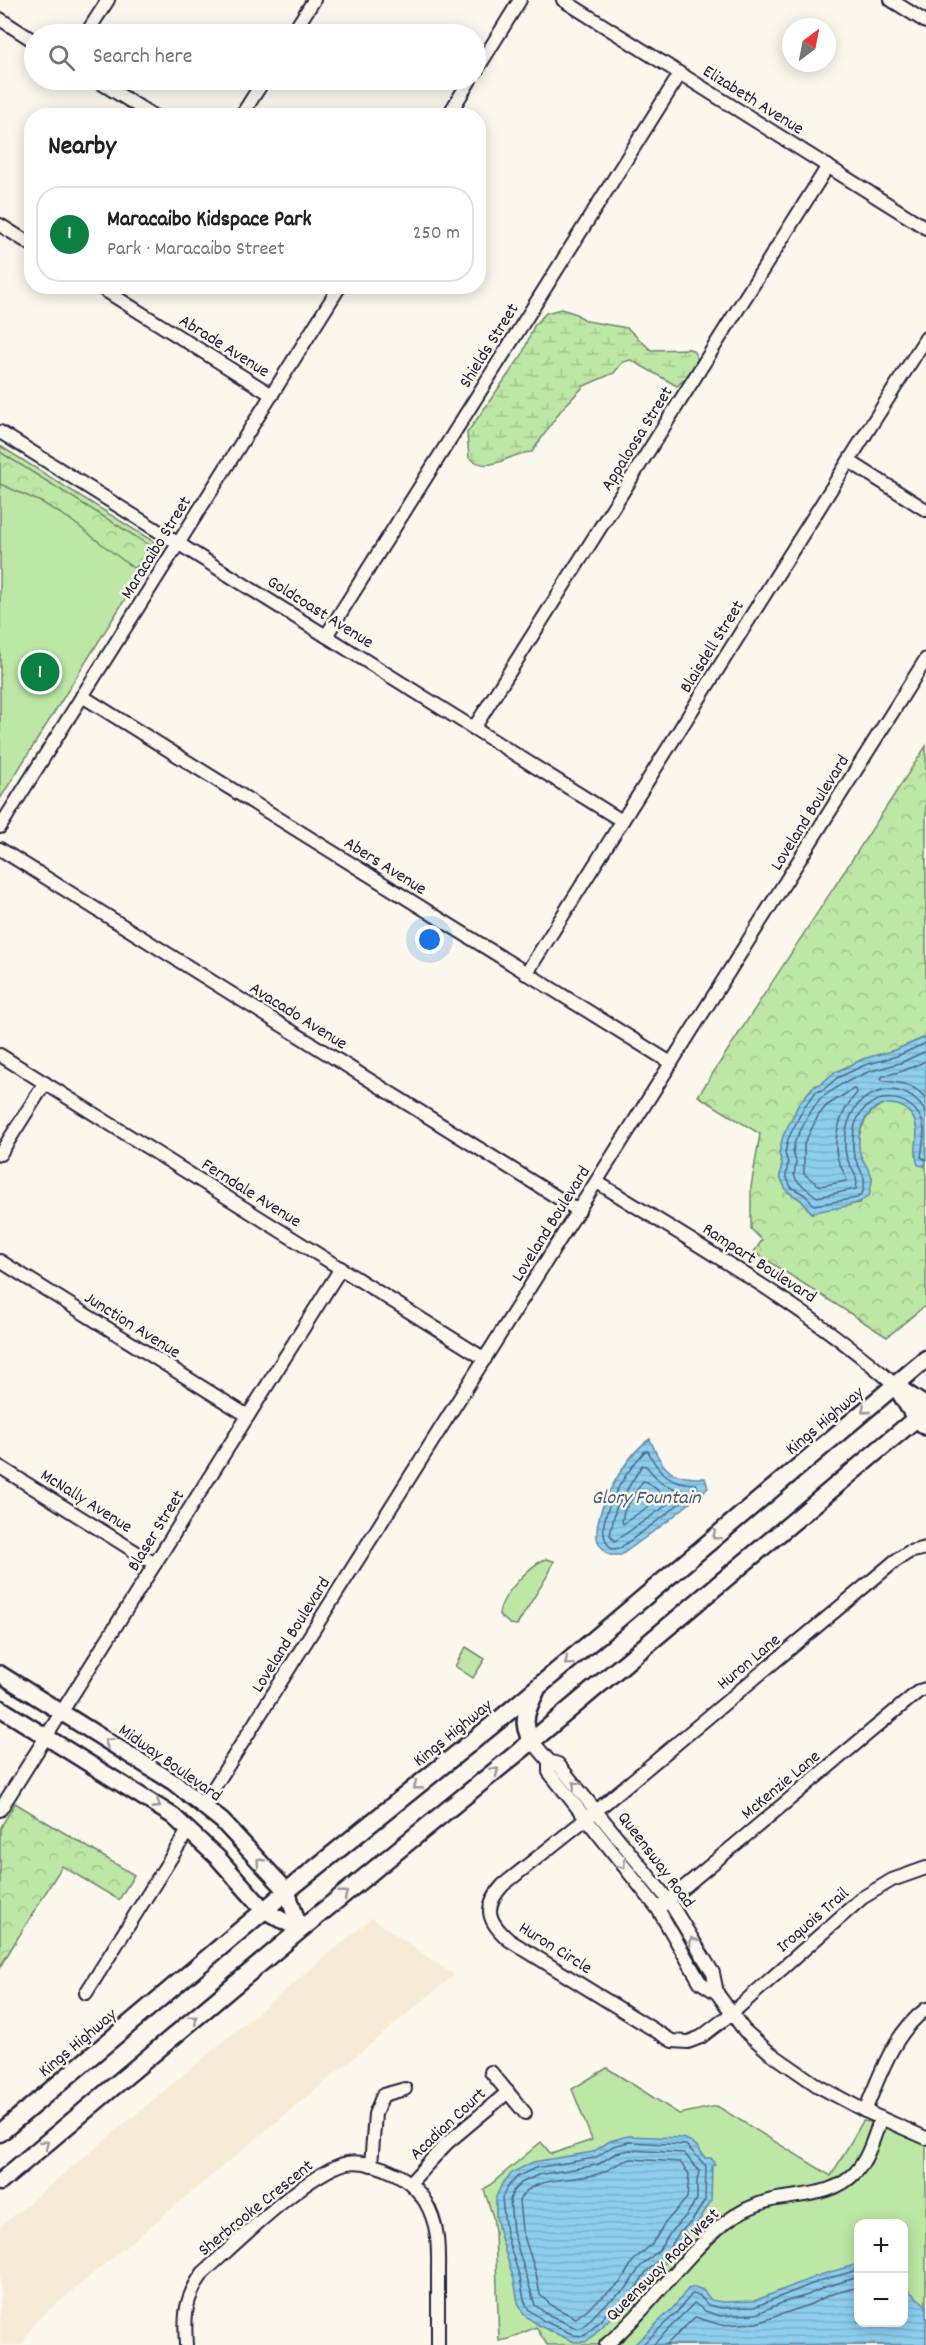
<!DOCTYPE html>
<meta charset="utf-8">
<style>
body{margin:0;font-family:Dekko,sans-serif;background:#f6f6f6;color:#202124}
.controls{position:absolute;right:18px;bottom:18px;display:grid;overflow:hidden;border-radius:12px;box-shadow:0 3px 15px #0003}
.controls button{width:54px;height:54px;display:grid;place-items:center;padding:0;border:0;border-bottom:2px solid #e0e0e0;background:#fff;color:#202124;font:30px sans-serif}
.compass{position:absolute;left:782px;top:18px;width:54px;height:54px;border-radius:50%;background:#fff;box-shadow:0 3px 15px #0003;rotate:32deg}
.you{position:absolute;left:430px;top:940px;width:21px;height:21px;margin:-15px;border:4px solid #fff;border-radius:50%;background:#1a73e8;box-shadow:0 0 0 9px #1a73e833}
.badge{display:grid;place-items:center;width:39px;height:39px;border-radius:50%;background:#0b8043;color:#fff;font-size:20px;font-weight:700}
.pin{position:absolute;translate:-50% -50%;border:3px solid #fff;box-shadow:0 2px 6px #0006}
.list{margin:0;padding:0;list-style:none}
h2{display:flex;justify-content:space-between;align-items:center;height:78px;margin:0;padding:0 24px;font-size:26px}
h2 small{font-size:20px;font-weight:400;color:#757577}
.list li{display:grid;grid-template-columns:39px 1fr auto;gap:18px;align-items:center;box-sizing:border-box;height:96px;margin:0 12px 12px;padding:0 12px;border:2px solid #e0e0e0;border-radius:24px}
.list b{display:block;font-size:22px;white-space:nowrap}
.list p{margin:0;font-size:20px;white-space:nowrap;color:#757577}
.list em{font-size:20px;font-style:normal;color:#757577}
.icon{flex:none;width:33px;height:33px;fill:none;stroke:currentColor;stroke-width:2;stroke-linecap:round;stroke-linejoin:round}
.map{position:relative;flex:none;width:926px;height:2345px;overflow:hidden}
.search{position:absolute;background:#fff;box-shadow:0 3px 15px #0003;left:24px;top:24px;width:462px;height:66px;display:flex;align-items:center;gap:15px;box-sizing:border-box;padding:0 21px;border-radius:33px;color:#757577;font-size:22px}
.panel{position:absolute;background:#fff;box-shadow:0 3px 15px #0003;left:24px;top:108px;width:462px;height:186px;border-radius:24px}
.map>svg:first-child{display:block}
.built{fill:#f7ead5}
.green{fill:#bde7a4;stroke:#708470;stroke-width:1.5;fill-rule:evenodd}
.forest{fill:url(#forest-crowns);stroke:#708470;stroke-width:1.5}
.wetland{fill:url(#wetland-marsh);stroke:#708470;stroke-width:1.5}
.water{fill:url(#water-rules);stroke:#6289a6;stroke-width:1.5}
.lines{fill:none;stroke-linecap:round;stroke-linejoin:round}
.shore{stroke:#4d6783;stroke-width:1.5}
.minor-casing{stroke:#22223b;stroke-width:16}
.tertiary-casing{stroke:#22223b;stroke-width:20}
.secondary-casing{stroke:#22223b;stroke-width:21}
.minor{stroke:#fbf7ec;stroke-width:12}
.tertiary{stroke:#fbf7ec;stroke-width:15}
.secondary{stroke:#fbf7ec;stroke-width:16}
.oneway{stroke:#99979c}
.labels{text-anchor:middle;stroke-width:5;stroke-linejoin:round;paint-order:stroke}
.street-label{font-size:18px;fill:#22223b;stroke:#fbf7ec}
.water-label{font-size:20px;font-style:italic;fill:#425671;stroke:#fbf7ec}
</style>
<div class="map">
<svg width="926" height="2345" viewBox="0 0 926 2345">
<defs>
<pattern id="forest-crowns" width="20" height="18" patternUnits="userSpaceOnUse" patternTransform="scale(1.5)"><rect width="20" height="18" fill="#bde7a4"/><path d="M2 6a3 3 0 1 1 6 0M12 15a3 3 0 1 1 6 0" fill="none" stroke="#a2c68e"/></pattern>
<pattern id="wetland-marsh" width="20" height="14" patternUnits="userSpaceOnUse" patternTransform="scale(1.5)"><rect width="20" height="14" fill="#bde7a4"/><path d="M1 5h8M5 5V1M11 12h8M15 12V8" fill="none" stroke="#a2c68e"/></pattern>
<pattern id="water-rules" width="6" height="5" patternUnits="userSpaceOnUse" patternTransform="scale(1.5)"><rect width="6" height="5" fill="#8dceee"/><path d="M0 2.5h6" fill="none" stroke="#79b1cd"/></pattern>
</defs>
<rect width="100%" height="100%" fill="#fbf7ec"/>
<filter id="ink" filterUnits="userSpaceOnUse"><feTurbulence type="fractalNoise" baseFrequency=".0167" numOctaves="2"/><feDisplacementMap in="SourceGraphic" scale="12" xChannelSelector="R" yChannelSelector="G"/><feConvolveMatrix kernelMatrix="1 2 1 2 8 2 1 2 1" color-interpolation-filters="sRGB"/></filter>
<g filter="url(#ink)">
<polygon class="built" points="372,1918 454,1975 36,2321 21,2345 0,2345 0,2227"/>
<g class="green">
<polygon points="0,446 159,545 0,799"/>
<path d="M546,1559l8,2 -5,12 -32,52 -7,-1 -11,-9c1,-19 31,-50 47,-56z"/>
<polygon points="466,1647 485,1659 473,1678 455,1666"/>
<path d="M607,2068l72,46 38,-8 114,70 32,-55 53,7 10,4v213h-379l-11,-18 -27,12 -10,2 -4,-109 -2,-15 -9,-27 57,-48 10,12 41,-14 -20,-51zM858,2224h46v98h-46z"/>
</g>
<g class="forest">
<path d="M0,452l149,93c0,13 -3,18 -16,23l-65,-50 -27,-16 -41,-18z"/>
<path d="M926,746v291l-31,13 -32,9 -29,14 -13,11 -8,3 -14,17 -20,49 3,10 -2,14 7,14 14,9 11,13 17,-6 31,-4 12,-26c-4,-7 -11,-16 -13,-25 -6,-34 32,-70 54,-35 5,7 3,13 4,22 1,9 5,18 7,27l2,-4v143l-39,32 -133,-85 8,-12 -11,-11v-42l9,-53 -62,-38z"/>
<polygon points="15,1803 134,1875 119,1900 62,1866 0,1967 0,1829"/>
</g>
<path class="wetland" d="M561,309l13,4 13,8 40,7 24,22 39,-1 4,3 4,8 -11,17 -10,9 -46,-26 -8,2 -9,11 -30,13 -23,24 -29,42c-25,1 -40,23 -63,6l-2,-25 55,-78 12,-29 12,-13z"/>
<g class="water">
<path d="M926,1037v125l-2,4 -6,-1c-7,-16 5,-33 -6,-49 -5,-8 -14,-12 -23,-12 -23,0 -34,30 -29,49 2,9 11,17 12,25 0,6 -2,13 -3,18 -17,13 -38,11 -57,17l-11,-13 -14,-9 -7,-14 2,-14 -3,-10 4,-17 16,-32 14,-17 8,-3 13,-11 29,-14 32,-9z"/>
<path d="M650,1439c13,32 20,40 55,39l3,10 -40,33 -47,34h-11c-6,-5 -13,-11 -13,-19 -2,-28 30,-82 53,-97z"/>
<path d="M628,2136l54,2c12,3 17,10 23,20h6l4,6 -3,2 -1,35 -14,23 -13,12 -15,23 -19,17 -14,22 -23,17 -21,22 -7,5h-11l-34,-16 -16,-11 -6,-13 -4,-22 -14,-45 -4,-19v-19l6,-13 11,-12 20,-10 60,-10 17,-11z"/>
<polygon points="858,2264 858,2322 904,2322 904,2287 926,2305 926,2345 634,2345 672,2309 688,2289 695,2287 703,2290 711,2300 722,2302 754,2301 820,2275"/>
</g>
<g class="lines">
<g class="shore">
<path d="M926,1043l-29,13 -32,9 -28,13 -13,11 -8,3 -12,15 -16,32 -3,14 3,10 -2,13 5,11 14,8 9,10 43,-7 5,-4c7,-19 -3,-22 -8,-39 -2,-8 -1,-26 2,-33 12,-32 57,-31 67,2 3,10 -1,23 -2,33l5,3"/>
<path d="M926,1051l-26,12 -32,9 -26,12 -21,14 -10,13 -16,30 -2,11 3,10 -2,13 3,6 20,16 39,-8c4,-14 -7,-21 -10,-34 -4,-19 3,-48 21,-58 10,-5 20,-9 31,-6 12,3 22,11 28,22"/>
<path d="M926,1061l-23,10 -20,5 -2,3 2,2c18,1 31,4 43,17"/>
<path d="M853,1089l3,1 1,3c-15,16 -26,44 -19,67 3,7 7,14 9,21l-27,5 -16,-12v-30l14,-28 8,-10z"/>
<path d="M645,1451h3c10,22 23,33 48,33l2,4 -34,28 -44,32 -8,1c-26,-22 16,-79 33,-98z"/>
<polygon points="642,1465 646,1466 661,1483 678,1490 679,1494 660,1510 615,1541 610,1535 616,1508"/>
<path d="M643,1481c5,0 18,11 19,16l-39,27 -1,-3 2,-10z"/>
<polygon points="629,2142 686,2145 706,2166 705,2200 692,2221 679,2233 665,2255 646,2272 632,2294 609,2311 588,2333 583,2336 574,2335 544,2321 529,2310 524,2300 520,2278 506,2234 502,2198 507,2187 517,2177 535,2168 595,2158 613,2146"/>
<polygon points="630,2150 684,2153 699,2171 697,2181 697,2199 686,2216 673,2229 659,2250 640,2267 626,2289 604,2305 583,2327 576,2328 547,2314 535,2305 513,2232 510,2200 513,2191 521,2183 538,2175 597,2165 616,2153"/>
<path d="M631,2159l49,3 9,12 -2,24 -22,25 -13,21 -19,17 -13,22 -44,35 -24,-12 -12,-11 -4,-22 -14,-43 -3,-29c11,-27 59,-19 82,-28 11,-4 18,-12 30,-14z"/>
<polyline points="642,2345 676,2313 692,2294 699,2295 708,2305 721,2308 754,2307 822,2280 858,2270"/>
<polyline points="653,2345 694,2303 705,2311 720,2316 756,2314 784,2302 808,2295 825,2287 858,2277"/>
<polyline points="666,2345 695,2317 721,2325 757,2323 811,2304 829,2295 858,2287"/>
</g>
<defs>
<g id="minor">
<polyline points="563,0 926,228"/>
<polyline points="891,0 926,22"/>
<polyline points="0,19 34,41"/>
<polyline points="86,34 108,0"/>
<polyline points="292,34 314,0"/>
<polyline points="476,71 520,0"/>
<polyline points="96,80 154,116"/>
<polyline points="241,116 264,80"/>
<polyline points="448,116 470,80"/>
<polyline points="0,225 32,245"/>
<polyline points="98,286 272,395"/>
<polyline points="0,432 622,821"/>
<polyline points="849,461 926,510"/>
<polyline points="326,636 680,74"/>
<polyline points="82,696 671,1063"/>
<polyline points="474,728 828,166"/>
<polyline points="0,827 340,286"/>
<polyline points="0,849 579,1211"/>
<polyline points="526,974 926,338"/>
<polyline points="0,1055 485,1359"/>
<polyline points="0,1154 45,1083"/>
<path d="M597,1182c101,64 208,123 298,203"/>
<polyline points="0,1261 248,1416"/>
<polyline points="0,1467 155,1564"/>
<path d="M926,1548l-17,4 -14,9 -298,249 -94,75c-20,22 -16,36 6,55l163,101 16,1 13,-5 30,-23 131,-116 30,-18 34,-12"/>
<polyline points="532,1741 549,1761 558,1764 669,1901 713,1973 717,1993"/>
<polyline points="549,1761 549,1772 658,1909 700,1982 717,1993 744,2030 769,2052 818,2086 865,2111 926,2138"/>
<polyline points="203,1805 926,659"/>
<polyline points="0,1810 341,1268"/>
<polyline points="658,1909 919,1691 926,1689"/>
<polyline points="86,1993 189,1829"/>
<polyline points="491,2072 525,2113"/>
<path d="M865,2111c15,-36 28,-77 61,-102"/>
<polyline points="371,2165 375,2114 383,2095 405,2089"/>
<polyline points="411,2182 447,2143 508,2092"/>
<path d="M186,2345c-2,-30 -1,-47 17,-72 32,-29 105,-101 144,-110 15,-3 36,4 49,11 21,11 33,28 39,52 4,15 3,31 3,46 0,24 0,49 0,73"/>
<path d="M606,2345c43,-36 74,-85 117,-121 14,-11 32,-20 49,-24 30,-6 62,-4 84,-28 13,-15 18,-36 25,-54"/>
</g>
<g id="tertiary">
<polyline points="895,1385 915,1418 926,1427"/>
<polyline points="899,1388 926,1406"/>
<polyline points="0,1674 173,1782 222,1821 287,1891 300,1930"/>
<polyline points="0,1708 173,1816 218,1858 264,1910 300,1930"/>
</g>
<g id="secondary">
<path d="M532,1741c-12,-18 -5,-32 4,-50"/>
<polyline points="0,2133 287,1891 500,1719 926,1359"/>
<polyline points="0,2182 300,1930 532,1741 926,1410"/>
</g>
</defs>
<use href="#minor" class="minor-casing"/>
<use href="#tertiary" class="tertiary-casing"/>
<use href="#secondary" class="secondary-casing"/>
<use href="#minor" class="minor"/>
<use href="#tertiary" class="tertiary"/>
<use href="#secondary" class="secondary"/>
</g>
<defs><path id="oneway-chevron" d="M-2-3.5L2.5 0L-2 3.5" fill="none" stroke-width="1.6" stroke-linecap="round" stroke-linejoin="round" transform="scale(1.5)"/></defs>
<g class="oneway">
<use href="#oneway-chevron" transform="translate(865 1410) rotate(139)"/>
<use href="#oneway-chevron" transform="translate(716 1536) rotate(140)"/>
<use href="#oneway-chevron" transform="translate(568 1662) rotate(140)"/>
<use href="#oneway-chevron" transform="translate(108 1742) rotate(-148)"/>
<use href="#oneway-chevron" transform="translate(495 1771) rotate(-39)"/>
<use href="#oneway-chevron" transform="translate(576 1785) rotate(-129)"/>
<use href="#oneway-chevron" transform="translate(417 1786) rotate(141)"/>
<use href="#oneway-chevron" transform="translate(157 1805) rotate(33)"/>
<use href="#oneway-chevron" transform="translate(260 1862) rotate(-133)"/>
<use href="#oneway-chevron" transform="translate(622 1865) rotate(52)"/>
<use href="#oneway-chevron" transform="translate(344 1894) rotate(-39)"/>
<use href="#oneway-chevron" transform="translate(693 1941) rotate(-121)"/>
<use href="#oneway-chevron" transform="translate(194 2019) rotate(-40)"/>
<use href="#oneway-chevron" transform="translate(45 2144) rotate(-40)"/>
</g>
</g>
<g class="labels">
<g class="street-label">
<text transform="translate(754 99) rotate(32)" y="6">Elizabeth Avenue</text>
<text transform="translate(225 345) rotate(32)" y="6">Abrade Avenue</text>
<text transform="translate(488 345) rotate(-58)" y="6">Shields Street</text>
<text transform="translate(636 438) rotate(-58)" y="6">Appaloosa Street</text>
<text transform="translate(155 547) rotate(-58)" y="6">Maracaibo Street</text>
<text transform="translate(321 611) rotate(32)" y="6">Goldcoast Avenue</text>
<text transform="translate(711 646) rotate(-58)" y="6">Blaisdell Street</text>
<text transform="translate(809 812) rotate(-58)" y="6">Loveland Boulevard</text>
<text transform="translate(386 865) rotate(32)" y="6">Abers Avenue</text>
<text transform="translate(299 1015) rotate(32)" y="6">Avacado Avenue</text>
<text transform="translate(252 1192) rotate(32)" y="6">Ferndale Avenue</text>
<text transform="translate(550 1223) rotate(-58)" y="6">Loveland Boulevard</text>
<text transform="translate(760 1262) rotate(33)" y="6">Rampart Boulevard</text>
<text transform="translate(133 1324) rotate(32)" y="6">Junction Avenue</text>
<text transform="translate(824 1420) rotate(-40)" y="6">Kings Highway</text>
<text transform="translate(87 1500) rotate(32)" y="6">McNally Avenue</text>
<text transform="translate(155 1530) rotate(-58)" y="6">Blaser Street</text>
<text transform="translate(290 1634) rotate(-58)" y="6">Loveland Boulevard</text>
<text transform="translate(748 1661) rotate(-40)" y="6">Huron Lane</text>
<text transform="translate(452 1732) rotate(-39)" y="6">Kings Highway</text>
<text transform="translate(171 1762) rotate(35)" y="6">Midway Boulevard</text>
<text transform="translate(780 1784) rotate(-40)" y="6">McKenzie Lane</text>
<text transform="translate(657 1859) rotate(53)" y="6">Queensway Road</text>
<text transform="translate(812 1919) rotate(-41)" y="6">Iroquois Trail</text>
<text transform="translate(556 1947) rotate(32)" y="6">Huron Circle</text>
<text transform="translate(77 2042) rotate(-40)" y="6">Kings Highway</text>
<text transform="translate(447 2123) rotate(-43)" y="6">Acadian Court</text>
<text transform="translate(255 2207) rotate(-39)" y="6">Sherbrooke Crescent</text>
<text transform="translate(662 2264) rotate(-45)" y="6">Queensway Road West</text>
</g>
<g class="water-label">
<text x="646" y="1503">Glory Fountain</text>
</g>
</g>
</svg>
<div class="controls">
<button>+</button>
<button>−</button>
</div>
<svg class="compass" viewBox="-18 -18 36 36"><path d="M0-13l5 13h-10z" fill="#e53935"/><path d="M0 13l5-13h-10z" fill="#757577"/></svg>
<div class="you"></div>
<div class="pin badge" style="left:40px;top:672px">1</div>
<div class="search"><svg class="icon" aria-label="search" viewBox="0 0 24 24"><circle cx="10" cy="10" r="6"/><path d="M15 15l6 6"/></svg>Search here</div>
<section class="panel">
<h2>Nearby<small></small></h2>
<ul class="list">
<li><span class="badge">1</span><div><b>Maracaibo Kidspace Park</b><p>Park · Maracaibo Street</p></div><em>250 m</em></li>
</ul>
</section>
</div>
